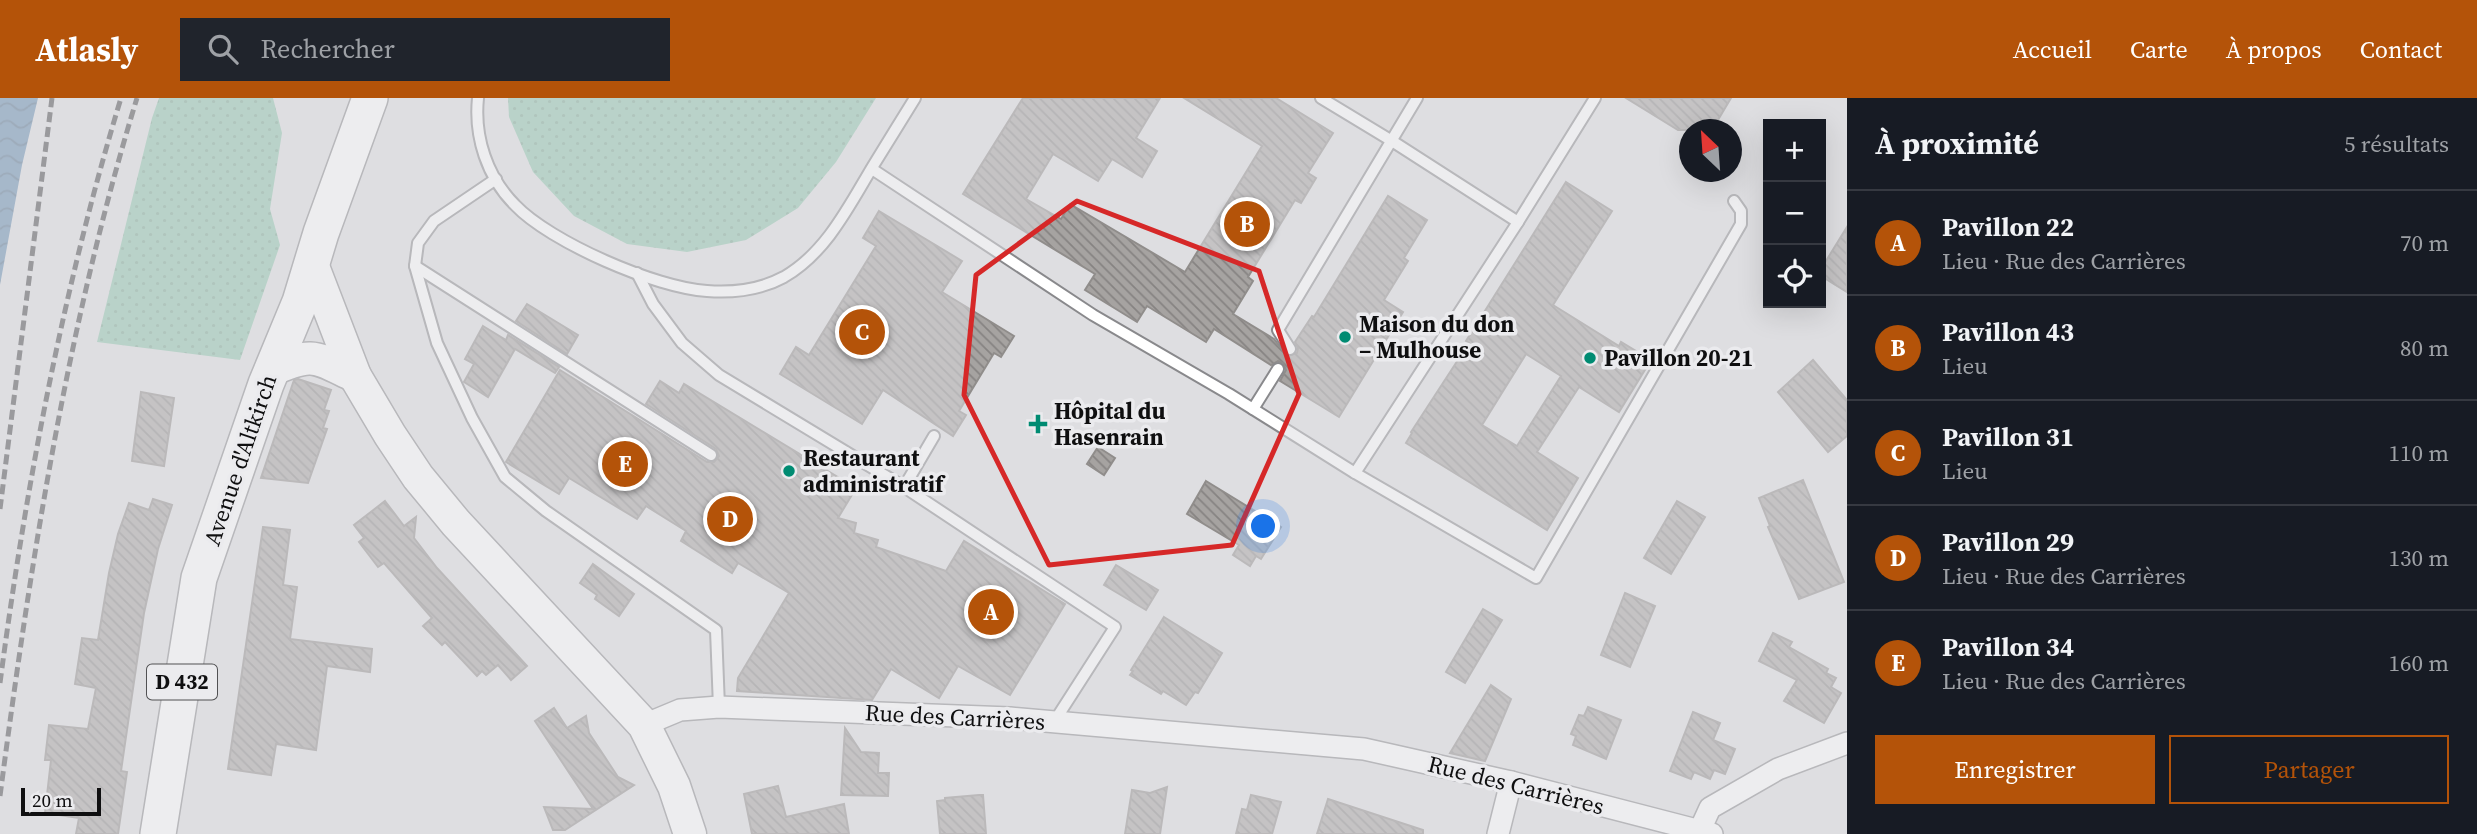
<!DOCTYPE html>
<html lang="fr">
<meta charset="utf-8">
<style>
body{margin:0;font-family:"Source Serif 4",serif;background:#20242c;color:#f1f3f6}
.controls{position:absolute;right:21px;top:21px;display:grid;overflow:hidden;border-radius:0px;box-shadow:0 7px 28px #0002}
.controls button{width:63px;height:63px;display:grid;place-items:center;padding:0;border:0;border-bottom:2px solid #363941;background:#171b24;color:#f1f3f6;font:35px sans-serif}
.compass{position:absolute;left:1679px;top:21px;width:63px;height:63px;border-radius:50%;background:#171b24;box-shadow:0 7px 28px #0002;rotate:335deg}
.scale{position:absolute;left:21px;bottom:18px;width:80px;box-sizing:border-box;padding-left:7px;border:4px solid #0f0f10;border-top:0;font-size:19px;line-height:24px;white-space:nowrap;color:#0f0f10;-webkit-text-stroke:5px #ebebee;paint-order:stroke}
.you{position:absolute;left:1264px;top:429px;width:24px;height:24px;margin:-18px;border:5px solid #fff;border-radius:50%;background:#1a73e8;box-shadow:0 0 0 10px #1a73e833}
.badge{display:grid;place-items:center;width:46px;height:46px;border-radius:50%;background:#b45309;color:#fff;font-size:23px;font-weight:700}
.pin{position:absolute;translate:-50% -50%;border:4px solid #fff;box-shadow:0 2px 7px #0006}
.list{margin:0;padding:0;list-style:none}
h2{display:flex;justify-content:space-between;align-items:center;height:91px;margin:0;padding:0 28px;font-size:30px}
h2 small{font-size:23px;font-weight:400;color:#9ea1a6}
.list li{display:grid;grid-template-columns:46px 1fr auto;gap:21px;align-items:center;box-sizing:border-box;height:105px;padding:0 28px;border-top:2px solid #363941}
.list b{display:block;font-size:26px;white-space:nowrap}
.list p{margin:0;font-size:23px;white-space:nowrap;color:#9ea1a6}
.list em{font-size:23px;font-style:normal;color:#9ea1a6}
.actions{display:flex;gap:14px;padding:21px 28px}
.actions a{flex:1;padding:16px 0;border:2px solid #b45309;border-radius:0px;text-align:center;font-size:24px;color:#b45309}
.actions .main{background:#b45309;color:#fff}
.icon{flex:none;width:38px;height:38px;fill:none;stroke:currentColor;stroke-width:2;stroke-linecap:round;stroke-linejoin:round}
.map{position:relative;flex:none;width:1847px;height:736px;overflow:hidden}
header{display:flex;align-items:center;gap:42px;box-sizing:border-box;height:98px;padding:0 35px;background:#b45309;color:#fff}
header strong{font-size:33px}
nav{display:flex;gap:38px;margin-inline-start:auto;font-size:24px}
.search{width:490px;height:63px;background:#20242c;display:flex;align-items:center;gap:18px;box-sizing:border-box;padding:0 24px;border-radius:0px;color:#9ea1a6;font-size:26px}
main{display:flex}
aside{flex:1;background:#171b24}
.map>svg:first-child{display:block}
.grass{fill:url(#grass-dots)}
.water{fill:url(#water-waves)}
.building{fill:url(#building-back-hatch);stroke:#908d8b;stroke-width:2;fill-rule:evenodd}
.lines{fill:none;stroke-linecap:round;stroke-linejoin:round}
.lane-casing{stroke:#89898c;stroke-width:14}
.street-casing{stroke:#89898c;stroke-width:24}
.secondary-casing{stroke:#89898c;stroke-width:35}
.primary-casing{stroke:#89898c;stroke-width:38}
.lane{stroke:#fff;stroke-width:10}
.street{stroke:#fff;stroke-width:21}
.secondary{stroke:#fff;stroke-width:32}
.primary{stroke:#fff;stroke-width:35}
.rail{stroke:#48484a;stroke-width:5;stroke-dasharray:10 5;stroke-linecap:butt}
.marked{fill:none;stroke:#d62828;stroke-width:5;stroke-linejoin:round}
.poi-dot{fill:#008b72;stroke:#ebebee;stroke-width:2.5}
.labels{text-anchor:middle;stroke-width:7;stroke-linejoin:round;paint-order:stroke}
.shield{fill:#ebebee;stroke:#515153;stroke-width:2}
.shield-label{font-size:21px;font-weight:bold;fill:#0f0f10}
.poi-label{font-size:23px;font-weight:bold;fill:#0f0f10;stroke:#ebebee;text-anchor:start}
.street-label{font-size:23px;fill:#0f0f10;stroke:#ebebee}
</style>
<header>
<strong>Atlasly</strong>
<div class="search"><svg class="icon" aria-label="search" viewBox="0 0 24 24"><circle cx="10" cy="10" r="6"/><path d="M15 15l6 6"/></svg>Rechercher</div>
<nav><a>Accueil</a><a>Carte</a><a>À propos</a><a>Contact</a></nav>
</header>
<main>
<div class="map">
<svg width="1847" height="736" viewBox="0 0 1847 736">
<defs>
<pattern id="grass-dots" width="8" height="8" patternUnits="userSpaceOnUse" patternTransform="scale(1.75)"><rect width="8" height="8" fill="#8dc4aa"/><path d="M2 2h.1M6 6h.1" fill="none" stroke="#78a791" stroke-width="1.8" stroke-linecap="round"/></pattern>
<pattern id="water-waves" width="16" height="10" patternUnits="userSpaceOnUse" patternTransform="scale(1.75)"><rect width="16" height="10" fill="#6289ad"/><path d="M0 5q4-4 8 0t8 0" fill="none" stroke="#4f6e8b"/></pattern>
<pattern id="building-back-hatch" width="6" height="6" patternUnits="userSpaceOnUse" patternTransform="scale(1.75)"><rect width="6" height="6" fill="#a6a3a1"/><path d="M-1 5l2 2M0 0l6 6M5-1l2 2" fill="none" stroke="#868382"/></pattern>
</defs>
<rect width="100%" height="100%" fill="#dedee1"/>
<g class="grass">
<polygon points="159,0 273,0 282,35 270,111 280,147 240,262 97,244 152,20"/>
<polygon points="508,0 876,0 836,64 798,110 746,142 687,154 627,146 574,118 533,74 509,19"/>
</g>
<polygon class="water" points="0,0 38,0 22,67 0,187"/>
<g class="building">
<polygon points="1023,0 1160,0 1136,40 1157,53 1142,79 1112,61 1098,83 1053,56 1026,101 1061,121 1070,106 1185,174 1262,48 1184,0 1276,0 1333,35 1308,75 1316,80 1301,105 1295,102 1248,179 1253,183 1233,216 1274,241 1287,258 1297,255 1298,250 1295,244 1312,218 1314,219 1388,98 1427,122 1404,160 1408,163 1384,202 1403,214 1339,319 1280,283 1286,272 1283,265 1278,263 1271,267 1214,231 1206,244 1147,208 1137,224 1085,192 1095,176 963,96"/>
<polygon points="1626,0 1731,0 1712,32 1678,32"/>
<path d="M1566,84l46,29 -59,94 66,41 2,-4 30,18 -32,52 -40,-25 -42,65 41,26 -31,52 -141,-87 6,-10 -1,-1 58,-89 -3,-2zM1526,256l35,22 -44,70 -35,-21z"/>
<polygon points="879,113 962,163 942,194 1014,238 1001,259 994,255 959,313 966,317 953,338 883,292 862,326 780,276 796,249 809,257 876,148 863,140"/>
<polygon points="1847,129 1847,194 1821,178 1821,171"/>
<polygon points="527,206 578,237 567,256 516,223"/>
<polygon points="483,228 506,242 508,237 559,269 555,275 515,251 488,299 464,284 474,266 465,261"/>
<polygon points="1813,262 1847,302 1847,338 1828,354 1778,294"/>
<polygon points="560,272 707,364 714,364 719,358 716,351 646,306 660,283 679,295 684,286 856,390 838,420 856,425 854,435 878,442 876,449 946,473 964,443 1065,506 1010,597 958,568 939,600 891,571 872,602 737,593 738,580 789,495 738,465 732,475 681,443 686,433 646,408 637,421 569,380 559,396 506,364"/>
<polygon points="298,281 331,292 324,312 329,313 323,330 327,331 308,385 261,380 294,282"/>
<polygon points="141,294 174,300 164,368 132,363"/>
<polygon points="1098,349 1115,360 1104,377 1087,366"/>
<polygon points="1803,382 1844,484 1799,501 1768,429 1770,428 1759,400"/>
<polygon points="1206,383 1281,429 1261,461 1256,458 1250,468 1233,457 1239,447 1187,416"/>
<polygon points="153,401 172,407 158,451 144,515 121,673 127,674 118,736 76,736 79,720 45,715 51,662 45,662 49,627 88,631 96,590 75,586 82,540 98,542 109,475 118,436 129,405 149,412"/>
<polygon points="385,403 404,428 416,419 414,440 437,470 527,568 511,582 498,567 486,577 482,573 477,578 445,544 442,547 423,528 432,520 384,465 378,469 359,444 364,440 354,427"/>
<polygon points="1677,403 1705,419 1671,476 1644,460"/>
<polygon points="263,429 290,432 283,487 297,489 290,541 372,551 370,574 327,568 316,652 276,646 271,677 228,671"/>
<polygon points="593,466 634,496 619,518 595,501 597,497 580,485"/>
<polygon points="1116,467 1158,492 1146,512 1104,487"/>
<polygon points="1625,495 1655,508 1630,569 1601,557"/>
<polygon points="1483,511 1502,522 1465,585 1446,574"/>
<polygon points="1164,519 1222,555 1198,595 1195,594 1186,607 1163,593 1161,596 1130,577 1133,573 1131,572"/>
<polygon points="1773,535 1792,544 1789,549 1828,571 1826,575 1836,580 1831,589 1841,595 1824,625 1784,603 1797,582 1759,563"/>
<polygon points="1491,587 1511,601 1485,663 1450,655"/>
<polygon points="1588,609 1621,622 1606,661 1573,647 1576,638 1571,636 1579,617 1584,618"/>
<polygon points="554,610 567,630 586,618 589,635 618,679 634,687 565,732 553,732 544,709 593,711 535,623"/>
<polygon points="1693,614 1720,625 1713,642 1735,651 1725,676 1714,672 1710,681 1694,674 1691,681 1670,673"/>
<polygon points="845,630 861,654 879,655 878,675 889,675 888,698 841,697"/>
<polygon points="778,688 786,719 844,706 849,736 752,736 744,696"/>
<polygon points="1167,689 1160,736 1125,736 1132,692 1150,695"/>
<polygon points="979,697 983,697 986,736 940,736 937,703 945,702 945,700"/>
<polygon points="1251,697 1281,704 1272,736 1236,736 1242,711 1247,712"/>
<polygon points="1328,701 1423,732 1423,736 1317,736"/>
</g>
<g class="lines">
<defs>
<g id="lane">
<path d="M478,0c-4,39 9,79 37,107 35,37 141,83 192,86 26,2 53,-1 77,-14 42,-24 65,-71 89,-111 14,-23 28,-45 42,-68"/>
<polyline points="1321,0 1392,43 1518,124"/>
<polyline points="872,71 1093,217 1229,296 1355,375 1536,480 1741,126 1741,113 1734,103"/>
<polyline points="496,81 434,123 418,145 415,168 437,245 472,320 505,379 546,413 716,532 719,609"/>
<polyline points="415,168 711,357"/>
<polyline points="637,175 653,206 682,245 719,277 904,389 1115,529 1054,624"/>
<polyline points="1290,251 1278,232 1417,0"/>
<polyline points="1253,311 1278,271"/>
<polyline points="1355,375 1518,124 1595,0"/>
<polyline points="904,389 934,338"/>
</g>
<g id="street">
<polyline points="644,627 680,612 719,609 1010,620 1364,651 1511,684 1712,736"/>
<polyline points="1699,734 1710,710 1778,671 1847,645"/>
<polyline points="1498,736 1511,684"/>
</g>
<g id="secondary">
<polyline points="312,166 355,278 390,337 418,379 456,425 644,627 674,688 690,736"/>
<path d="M271,272c43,-19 44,-13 84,6"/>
</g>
<polyline id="primary" points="158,736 199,480 266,286 300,204 321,135 370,0"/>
</defs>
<use href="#lane" class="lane-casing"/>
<use href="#street" class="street-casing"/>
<use href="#secondary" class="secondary-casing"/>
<use href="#primary" class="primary-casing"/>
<use href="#lane" class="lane"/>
<use href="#street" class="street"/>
<use href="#secondary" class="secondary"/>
<use href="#primary" class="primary"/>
<g class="rail">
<polyline points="0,411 52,0"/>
<path d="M0,585c26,-198 63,-394 121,-585"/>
<path d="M0,698c31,-236 67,-470 137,-698"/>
</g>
</g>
<path d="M0 0H1847V736H0ZM1077,103l182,70 40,123 -67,151 -183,20 -85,-170 12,-120z" fill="#dedee1" fill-opacity=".55" fill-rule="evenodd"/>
<path class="marked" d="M1077,103l182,70 40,123 -67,151 -183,20 -85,-170 12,-120z"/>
<g class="poi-dot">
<circle cx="1345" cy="239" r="7"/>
<circle cx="1590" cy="260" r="7"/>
<path d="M1034.5 315.5h7v7h7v7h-7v7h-7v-7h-7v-7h7z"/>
<circle cx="789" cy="373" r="7"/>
</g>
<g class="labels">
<rect class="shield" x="147" y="566.5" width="70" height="35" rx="5"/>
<g class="shield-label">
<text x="182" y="591">D 432</text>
</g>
<g class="poi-label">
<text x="1359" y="234">Maison du don<tspan x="1359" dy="26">– Mulhouse</tspan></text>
<text x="1604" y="268">Pavillon 20-21</text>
<text x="1054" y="321">Hôpital du<tspan x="1054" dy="26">Hasenrain</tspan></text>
<text x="803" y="368">Restaurant<tspan x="803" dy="26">administratif</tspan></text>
</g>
<g class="street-label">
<text transform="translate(240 362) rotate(-71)" y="8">Avenue d'Altkirch</text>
<text transform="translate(955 619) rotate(3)" y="8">Rue des Carrières</text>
<text transform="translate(1516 687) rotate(14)" y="8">Rue des Carrières</text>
</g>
</g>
</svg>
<div class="controls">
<button>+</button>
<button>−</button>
<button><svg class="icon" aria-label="locate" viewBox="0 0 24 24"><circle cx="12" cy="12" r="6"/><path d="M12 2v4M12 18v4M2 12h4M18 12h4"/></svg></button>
</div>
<svg class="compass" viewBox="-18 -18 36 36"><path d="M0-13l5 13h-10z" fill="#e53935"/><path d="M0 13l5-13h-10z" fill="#9ea1a6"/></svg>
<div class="scale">20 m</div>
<div class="you"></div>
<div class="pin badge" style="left:991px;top:514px">A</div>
<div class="pin badge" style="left:1247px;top:126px">B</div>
<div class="pin badge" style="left:862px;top:234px">C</div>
<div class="pin badge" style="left:730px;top:421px">D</div>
<div class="pin badge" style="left:625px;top:366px">E</div>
</div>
<aside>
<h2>À proximité<small>5 résultats</small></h2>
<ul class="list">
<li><span class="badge">A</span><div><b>Pavillon 22</b><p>Lieu · Rue des Carrières</p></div><em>70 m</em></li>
<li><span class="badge">B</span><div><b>Pavillon 43</b><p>Lieu</p></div><em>80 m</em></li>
<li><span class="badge">C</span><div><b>Pavillon 31</b><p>Lieu</p></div><em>110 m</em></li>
<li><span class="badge">D</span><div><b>Pavillon 29</b><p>Lieu · Rue des Carrières</p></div><em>130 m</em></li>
<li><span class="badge">E</span><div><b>Pavillon 34</b><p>Lieu · Rue des Carrières</p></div><em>160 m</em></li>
</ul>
<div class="actions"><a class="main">Enregistrer</a><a>Partager</a></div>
</aside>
</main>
